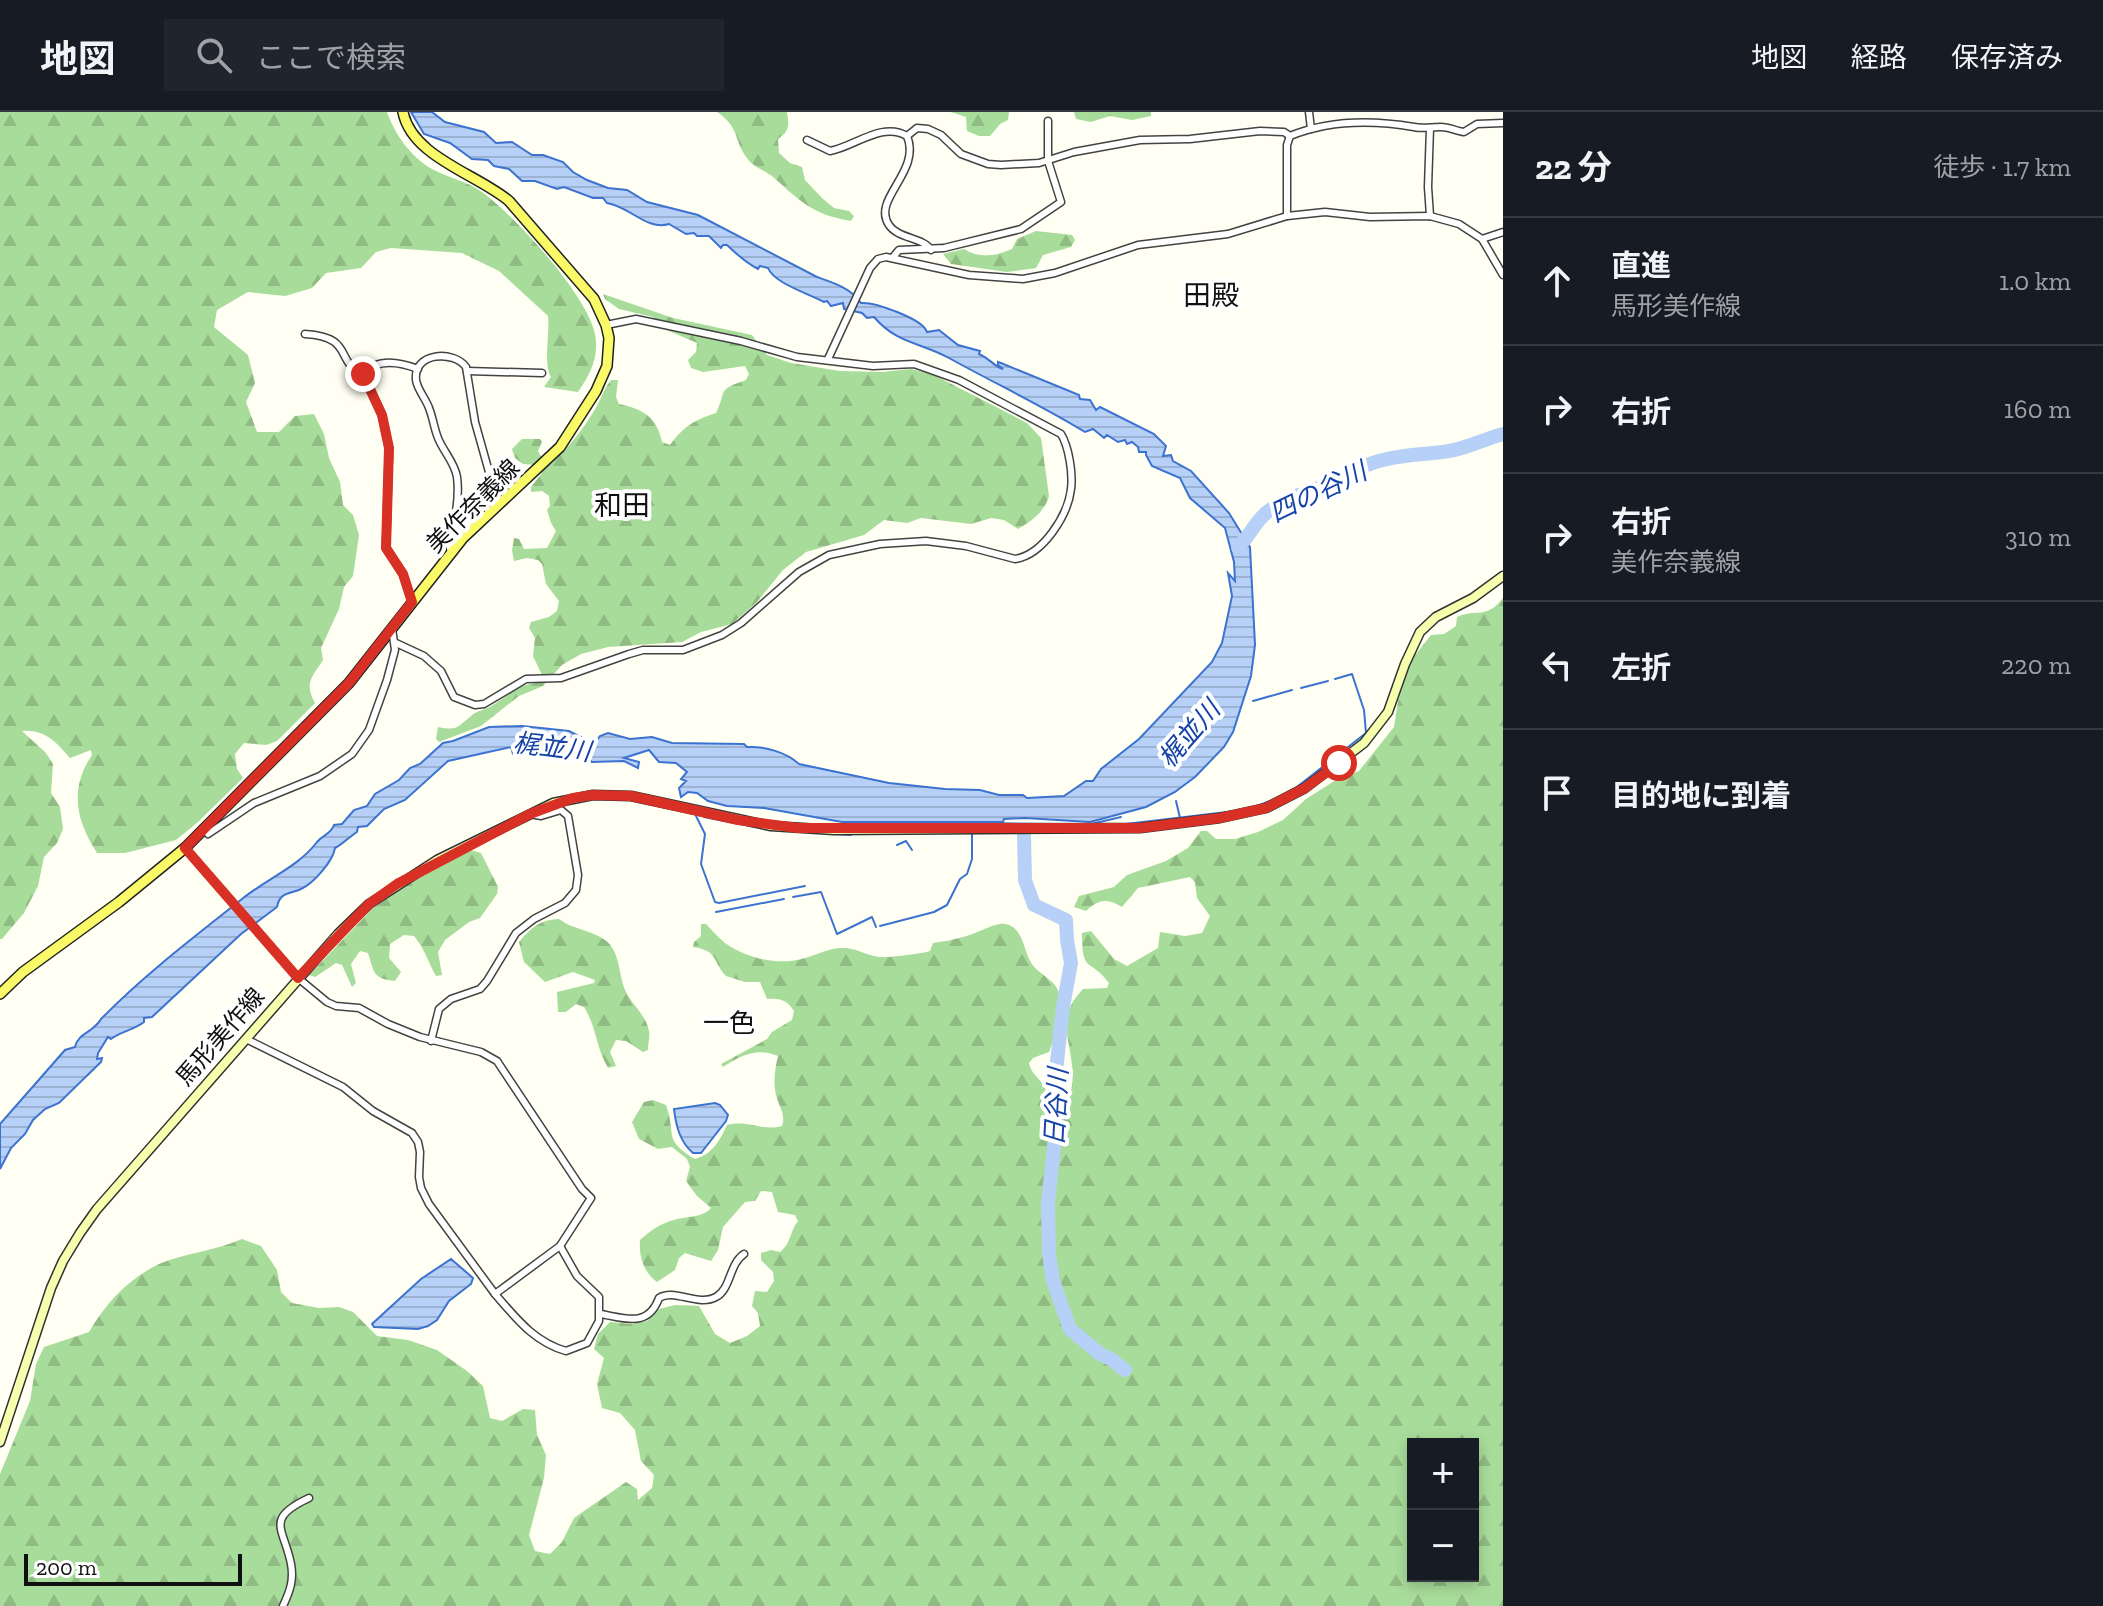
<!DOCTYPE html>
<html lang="ja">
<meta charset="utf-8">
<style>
body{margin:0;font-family:"Zilla Slab","Noto Sans JP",serif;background:#20242c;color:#f1f3f6}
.controls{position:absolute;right:24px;bottom:24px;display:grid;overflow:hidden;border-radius:0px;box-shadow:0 4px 12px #0003}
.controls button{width:72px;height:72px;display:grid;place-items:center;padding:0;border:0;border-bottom:2px solid #363941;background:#171b24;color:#f1f3f6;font:40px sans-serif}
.scale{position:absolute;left:24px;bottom:20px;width:218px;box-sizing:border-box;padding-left:8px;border:4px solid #101010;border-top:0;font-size:22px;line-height:28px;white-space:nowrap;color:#101010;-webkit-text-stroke:6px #fff;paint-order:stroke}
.stop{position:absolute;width:24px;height:24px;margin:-18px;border:6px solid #d93025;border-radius:50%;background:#fff}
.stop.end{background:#d93025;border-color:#fff;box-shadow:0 2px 8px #0008}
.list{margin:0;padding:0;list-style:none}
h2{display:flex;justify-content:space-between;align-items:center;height:104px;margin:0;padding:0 32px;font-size:34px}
h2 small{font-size:26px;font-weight:400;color:#9ea1a6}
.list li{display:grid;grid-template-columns:52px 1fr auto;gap:24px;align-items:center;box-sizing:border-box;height:128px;padding:0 32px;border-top:2px solid #363941}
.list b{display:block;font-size:30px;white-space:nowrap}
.list p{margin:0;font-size:26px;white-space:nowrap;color:#9ea1a6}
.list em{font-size:26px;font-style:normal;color:#9ea1a6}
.icon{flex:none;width:44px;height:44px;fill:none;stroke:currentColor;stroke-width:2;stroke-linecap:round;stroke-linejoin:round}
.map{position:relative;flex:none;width:1503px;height:1494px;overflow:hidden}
header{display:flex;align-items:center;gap:48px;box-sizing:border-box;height:112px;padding:0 40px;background:#171b24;border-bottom:2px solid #363941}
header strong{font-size:38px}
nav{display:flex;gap:44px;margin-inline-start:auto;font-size:28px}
.search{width:560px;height:72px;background:#20242c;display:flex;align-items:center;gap:20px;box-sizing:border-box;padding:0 28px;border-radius:0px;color:#9ea1a6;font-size:30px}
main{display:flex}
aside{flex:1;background:#171b24}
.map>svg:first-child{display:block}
.forest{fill:url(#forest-firs);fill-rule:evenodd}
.water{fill:url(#water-rules);stroke:#3c72d0;stroke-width:2}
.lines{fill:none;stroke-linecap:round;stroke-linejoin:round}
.stream{stroke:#3c72d0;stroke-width:2}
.river{stroke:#b7d0f7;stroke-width:14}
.minor-casing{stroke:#434343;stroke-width:9}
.secondary-casing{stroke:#323232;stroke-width:11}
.primary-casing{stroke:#212121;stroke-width:12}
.minor{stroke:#fff;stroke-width:6}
.secondary{stroke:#f5ffae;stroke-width:8}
.primary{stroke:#fafa68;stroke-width:9}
.route{stroke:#d93025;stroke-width:10}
.labels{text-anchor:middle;stroke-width:8;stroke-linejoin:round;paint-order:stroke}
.street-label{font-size:24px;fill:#101010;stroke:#fff}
.water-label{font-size:26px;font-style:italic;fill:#1544a6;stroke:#fff}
.neighbourhood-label{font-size:26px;fill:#101010;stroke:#fff}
.quarter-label{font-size:28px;fill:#101010;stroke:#fff}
</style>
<header>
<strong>地図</strong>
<div class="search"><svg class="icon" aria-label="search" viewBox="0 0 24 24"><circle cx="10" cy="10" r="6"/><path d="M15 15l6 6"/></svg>ここで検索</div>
<nav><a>地図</a><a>経路</a><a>保存済み</a></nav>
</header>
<main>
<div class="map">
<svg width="1503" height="1494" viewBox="0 0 1503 1494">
<defs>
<pattern id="forest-firs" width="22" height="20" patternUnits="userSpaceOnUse" patternTransform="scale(2)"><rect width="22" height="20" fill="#a8dc9a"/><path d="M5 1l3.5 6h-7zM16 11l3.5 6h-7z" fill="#90bc84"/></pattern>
<pattern id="water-rules" width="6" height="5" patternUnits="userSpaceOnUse" patternTransform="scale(2)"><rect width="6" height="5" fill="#b7d0f7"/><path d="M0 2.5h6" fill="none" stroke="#9cb2d3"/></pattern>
</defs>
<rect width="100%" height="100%" fill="#fffff3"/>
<g class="forest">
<path d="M0,0h387c8,23 24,45 45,57 16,9 35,12 50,23 32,23 114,111 114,150 1,20 -7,34 -18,50l-34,-5 7,-10c-8,-14 -1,-41 -3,-61l-49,-45 -37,-18 -71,-5 -15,4 -15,16 -35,5 -14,15 -27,8 -37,-4 -31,18 -3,17 34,28 7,28 -9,19 11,30h22l16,-16 19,-2 10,20 5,24 11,24 3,23 10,10 6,20 -6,41 -9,11 -5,22 -18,39 2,12c-11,17 -19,23 -8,43l-38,38 -11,4 -22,-2 -9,11 2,15 6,9 -45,44 -22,18 -51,13h-28c-21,-33 -28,-64 -5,-98l-1,-5 -21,8c-14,-16 -25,-29 -48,-27l24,22 7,11 -2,29 9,14 3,22 -6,14 -13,14 -6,29 -14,27 -22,26h-2z"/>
<path d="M717,0h70c2,13 3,19 -9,27l1,14 11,10 12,4 3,13 17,18 12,10 15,3 5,5 -3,5c-38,-6 -51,-20 -79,-45 -8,-6 -19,-9 -25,-18 -13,-16 -7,-31 -30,-46z"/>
<polygon points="951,0 1009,0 1008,8 1000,12 990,24 979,24 967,19 966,5"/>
<polygon points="1074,0 1151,0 1151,4 1132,8 1110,4 1091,10 1076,7"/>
<path d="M1036,119l36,4 3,5 -4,7 -28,8 -7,13 -29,4 -56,-8 -8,-10 21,-5c16,10 32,7 48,0l5,-10z"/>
<path d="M603,182l70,24 79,17 15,20 24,8 49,8 42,1 29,-3 23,6 93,48 14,15 8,58c-4,15 -17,25 -31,33l-14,-9 -13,-2 -20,6 -50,-6 -14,5 -23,-3 -20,15 -58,17 -23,18 -26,32 -25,22 -31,8 -19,10 -74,5 -27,7 -19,11 -19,21 -24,10 -38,30 -42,16 -3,-3 2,-12c20,4 19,0 33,-11 6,-6 15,-6 22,-11 16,-9 25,-21 44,-22l5,-8 -9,-19 2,-18 -6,-10 2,-6 18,-5 8,-6 2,-10 -13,-17 -4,-20 -4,-4 -11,-2 -13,3 -2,-11 2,-12 5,1 5,10 23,-1 9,-17 -5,-8 -4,-13 3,-4 -1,-10 -7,-5 -11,1v-5l11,-14 -7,-8 -12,-1 -8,-6 -3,-9 10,-10h18l2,3 -4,9 4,7 13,1c13,-9 37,-42 44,-57 4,-8 6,-15 12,-22h7l-2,17 3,7c24,5 38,13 43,38l8,3c13,-18 24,-25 46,-32 12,-24 -1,-22 30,-33l3,-6 -4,-8 -42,6 -12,-4 -3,-8 8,-8 1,-9 -35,-15 -9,-11 -34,-8 -14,-10z"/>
<path d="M1503,486v1008h-1503v-132l30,-73 6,-37 8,-17 45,-15c17,-29 39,-53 70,-68 25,-11 56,-13 83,-25l19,7 16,24 4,22 11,11 27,5 20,-1 14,5 24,24 31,4 29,10 30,21 16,15 7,32 12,3 21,-12 12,1 2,25 9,20 -2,23 -15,57 6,16 15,3 12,-12 12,-24 52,-36 11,7 1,11 14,-12 2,-13 -13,-14 -6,-31 -15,-17 -18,-5 -5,-24 7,-26 -10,-9 4,-15 12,-12 22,2 15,-3 12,-12 16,-4 24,1 16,28 15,9 17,-7 13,-10 -2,-13 -6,-7 3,-15 12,1 7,-11 -1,-9 -12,-12v-7l10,-3 9,2c12,-10 9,-19 18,-31l-3,-6 -17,-3 -6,-20 -11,-1 -6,10 -10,1 -22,25 -5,23 -7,11 -26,-8 -6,5 -4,12 -18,12c-14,-11 -18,-25 -17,-42 10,-9 21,-17 34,-20 13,-4 28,-2 37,-12l-14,-12 -11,-15 4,-14 -3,-8 -15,-12 -14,2 -19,-10 -7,-17 12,-20 9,-2 13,5c11,30 -4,34 29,54 18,-5 25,-19 32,-34 24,-6 34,7 55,1 4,-12 -3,-19 -6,-31 -3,-12 -1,-27 2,-39 -21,-9 -37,-1 -55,11l-2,-3 46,-25 5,-7 20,-12 2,-9c-7,-11 -14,-13 -27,-12l-7,-17h-15l-19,-6c-14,-15 -7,-25 -33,-29l1,-5 7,-6v-12h5c7,7 14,16 22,21 21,14 53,21 77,13 14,-4 25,-11 41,-10 12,1 24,9 36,9 5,1 44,-4 48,-6l3,-8c21,-3 34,-6 54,-15 5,-2 13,-5 18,-4 19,3 18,28 27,40 8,12 26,16 28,33 2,17 -5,39 -11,55l-16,6 -4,5c2,11 10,14 15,23 5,11 6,22 7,34l7,5c10,-18 17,-40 14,-60 -4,-33 -14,-50 11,-76l24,-1 2,-5c-19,-26 -27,-8 -27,-50l9,-2 23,28 13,7 31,-18 2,-16 25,4 17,-3 8,-17 -13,-18 -2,-16 -5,-5 -52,11 -16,19c-14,-9 -24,-8 -36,4l-12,-4 5,-11 35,-9 13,-12 39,-14 22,-13 13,-17h6l9,8h19l23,-7 25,-12 23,-21 30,-19 23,-9 35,-44 4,-26 14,-42 19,-24 13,-1 12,-8 1,-9c20,-9 29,3 46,-19zM1413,1332h60v132h-60z"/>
<path d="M470,738l11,3 17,34 -1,7 -17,24 -11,4 -24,18 -7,12 4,23 -6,1c-8,-14 -11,-27 -22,-40l-10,-1 -14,9 -1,14 12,14 -6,9c-22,-2 -21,-9 -27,-28l-8,-2 -9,13 5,19 -4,4 -10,-22 -6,-2 -21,14 -6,-2 64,-67 41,-28z"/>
<path d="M559,807c14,11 31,10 46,21 16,12 13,35 21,52 7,14 20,23 23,39 1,6 -1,13 -1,19l-5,2 -17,-11 -10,-1 -6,12 6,14 -8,2c-13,-23 -11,-40 -24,-61l-8,-3 -10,8h-8l-1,-20 37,-9 1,-3 -22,-8 -28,10 -21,-20 -5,-20c12,-14 20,-22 40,-23z"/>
</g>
<g class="water">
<path d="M411,0h21l13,10 39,10 12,11 16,-1 20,13h11l20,7 10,10 14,8 21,8 19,2 20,12 51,13 119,62c17,6 34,11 44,26 14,-1 62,16 66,29l12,-2 19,15 22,6 -1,3c12,5 14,12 24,15l-5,-4v-3l3,1 78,32 1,4 10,1 6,10 4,-3 54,27 12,12 -3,10 8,-1 2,6 18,10 38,42 21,34 5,98 -4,31 -18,56 -9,15 -29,30 -20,15 -29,15 -56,15 -65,-4 -21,1 -1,3h-161l-78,-14 -37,-2 -19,-5 -11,-8 -9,-1 -7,5 -2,-9 7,-7 -5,-2 6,-7 -11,-9 -17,-1 -10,-12 -25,8 15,4 -1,6 -14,-7 -32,1c-15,-15 -40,-5 -60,-6 -8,-1 -11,-3 -19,-2l-2,-7 -63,14 -43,39 -21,9 -17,17 -9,1 -1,5c-8,5 -14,12 -22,16 -2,13 -21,35 -34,41 -10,5 -21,2 -24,18l-36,27 -89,83 -8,1v4c-10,8 -22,9 -33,17l-3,-2 -10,16 -1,6 5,-1 -1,4 -42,41 -14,6 -12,11 -8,14 -14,14 -11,21v-45l65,-74 10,-3c3,-14 19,-15 26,-28 43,-44 93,-82 141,-120 26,-21 56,-32 75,-57 6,-7 14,-8 17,-17l8,-1 12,-14 13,-4 8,-12 24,-14 11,-12 10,-4 23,-21 10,-2 36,-14 33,-1 47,5 25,13 6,-8 8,-3 22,6 22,-2 20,6 72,1 3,3c17,-1 39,5 52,17l90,19 56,6 35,1 19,5h24l4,3 37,-2 22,-15h7l8,-12 38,-30 73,-77 10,-19 10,-47 -4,-23 7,8 -1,-19 -9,-34 -35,-30 -10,-20 -28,-12 -6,-11v-3h-7l-1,-5 -6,-5 -5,2 -2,-4 -7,2 -11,-7 -3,3 -11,-9 -8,3c-44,-27 -91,-49 -136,-74 -29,-16 -52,-14 -75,-41l-7,1 -5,-5 -18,-4 -1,-6 -12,3 -4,-5 -3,1c-17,-9 -50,-19 -56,-34l-8,-2 -2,3c-15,-8 -21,-15 -31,-24h-4l-2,3 -12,-12h-12l-3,-3 -8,1 -17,-10c-22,7 -40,-18 -62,-21l-4,-5h-10l-29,-11 -7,2 -22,-8h-13l-13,-12 -15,-3 -6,-6 -16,-1 -22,-16 -26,-9z"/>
<path d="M715,991l5,2 8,10 -2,6 -25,32h-8c-13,-11 -17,-27 -19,-44z"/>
<polygon points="451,1147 473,1166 471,1172 449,1189 437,1208 428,1214 418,1217 374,1215 372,1212 421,1167"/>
</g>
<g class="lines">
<g class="stream">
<polyline points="1301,576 1328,569"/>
<polyline points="1253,589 1292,578"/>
<polyline points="1293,678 1366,621 1364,598 1352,562 1335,567"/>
<polyline points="1176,689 1180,706"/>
<polyline points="1257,694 1273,688"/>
<polyline points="696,704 705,722 701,752 715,790 719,791 805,774"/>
<polyline points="704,705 766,717"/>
<polyline points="973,711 1085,712"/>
<polyline points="1091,712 1121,705"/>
<polyline points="1126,712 1235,699"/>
<polyline points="777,718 851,723"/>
<polyline points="897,733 906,729 912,738"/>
<polyline points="793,785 821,780 837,822 872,805 876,815"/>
<polyline points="716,800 784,787"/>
<polyline points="880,814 934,800 947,793 960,767 967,762 972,747 972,722"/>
</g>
<g class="river">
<path d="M1238,435c12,-11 16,-24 28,-34 25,-20 60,-25 88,-38l2,-5c30,-16 61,-14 93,-19 19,-3 35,-12 54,-17"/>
<polyline points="1024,724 1025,768 1034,793 1066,808 1067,828 1071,851 1063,895 1056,959 1059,988 1048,1091 1049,1142 1053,1169 1070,1217 1100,1242 1111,1247 1125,1258"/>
</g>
<defs>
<g id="minor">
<polyline points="1309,0 1311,17"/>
<polyline points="907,24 917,16 928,17 941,23 961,42 988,52 1001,53 1039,51 1074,40 1140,28 1190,27 1260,19 1284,20 1290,24"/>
<path d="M907,24c15,36 -36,63 -18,89 9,14 34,12 42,25"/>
<path d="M807,28l23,11c24,-4 52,-30 77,-15"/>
<path d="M1287,104v-71l3,-9c39,-16 83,-16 124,-9 9,2 17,0 25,0 9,-1 16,4 25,5l13,-8 26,-1"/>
<polyline points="1430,104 1428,75 1430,16"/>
<polyline points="1503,120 1482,127 1503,163"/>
<polyline points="894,144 899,138 944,136 1021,117 1061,90 1048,49 1048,9"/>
<path d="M305,222c50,3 29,28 58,40"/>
<polyline points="828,247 870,156 878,147 886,145 969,163 1023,167 1055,161 1138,133 1228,122 1287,104 1325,100 1370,105 1430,104 1459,112 1482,127"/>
<polyline points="467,259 542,261"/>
<polyline points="454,409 470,411 474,414"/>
<path d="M451,440l-2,-7c5,-22 11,-45 8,-68 -2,-14 -14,-26 -19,-39 -4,-10 -5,-20 -9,-30 -3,-9 -12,-19 -13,-28 -3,-28 38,-30 50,-13l9,55 23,82"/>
<path d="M412,490l-9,-28 -17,-26 3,-100 -7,-33 -19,-41c14,-16 37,-12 55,-5"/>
<path d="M396,531l28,13 17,15 13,26 21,8 9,-1 42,-25 35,-1 68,-24 14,-4h40l39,-15 19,-12 58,-51 30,-17 51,-11 46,-3 40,5 49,13c28,-4 53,-44 56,-70 2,-15 -2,-42 -10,-55l-102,-54 -45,-16 -41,2 -76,-9 -56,-16 -105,-22 -30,6"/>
<polyline points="204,717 208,722 254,691 320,664 352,642 369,618 387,568 395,538 392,516"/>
<polyline points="185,736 298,866 327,890 336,894 359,896 388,912 420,925 481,940 497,949 582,1077 591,1086 560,1134 495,1182 429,1092 421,1076 419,1065 420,1040 418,1030 412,1021 373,999 343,975 246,927"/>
<polyline points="431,929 439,897 451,887 480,877 487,869 516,821 534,807 565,791 576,778 578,763 568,704 561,698 541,704 530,702"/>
<path d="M495,1182c21,24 39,48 71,57l21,-8 12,-22v-24l-22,-21 -17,-30"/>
<path d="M600,1202c26,4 48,14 59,-16 15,-10 39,9 57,-1 15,-8 13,-33 28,-43"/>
<path d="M283,1494c7,-15 11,-26 8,-42 -7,-36 -27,-45 18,-66"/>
</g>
<polyline id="secondary" points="0,1330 51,1176 63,1149 80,1121 97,1097 338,822 369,792 437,748 553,691 593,683 631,684 771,714 834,718 1140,716 1220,706 1266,696 1305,676 1364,631 1388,600 1405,552 1420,520 1436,505 1473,486 1503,464"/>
<path id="primary" d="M0,882l23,-22 96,-70 66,-54 164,-165 114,-145 97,-91 36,-56 11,-25 2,-28 -3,-13 -12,-26 -85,-98c-32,-27 -97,-44 -106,-89"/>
</defs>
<use href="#minor" class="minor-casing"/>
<use href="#secondary" class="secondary-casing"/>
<use href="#primary" class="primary-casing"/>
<use href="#minor" class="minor"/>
<use href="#secondary" class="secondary"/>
<use href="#primary" class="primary"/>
</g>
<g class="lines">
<polyline class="route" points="363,262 382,303 389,336 386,436 403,462 412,490 349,571 185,736 298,866 369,792 397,772 530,702 573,686 593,683 631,684 738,708 798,716 1140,716 1220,706 1266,696 1305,676 1339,651"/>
</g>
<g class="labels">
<g class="street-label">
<text transform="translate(473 394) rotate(-45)" y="8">美作奈義線</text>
<text transform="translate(220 925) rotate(-49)" y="8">馬形美作線</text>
</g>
<g class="water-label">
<text transform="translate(1318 380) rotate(-26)" y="9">四の谷川</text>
<text transform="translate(1189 622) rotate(-49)" y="9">梶並川</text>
<text transform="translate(552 635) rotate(7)" y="9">梶並川</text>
<text transform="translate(1056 995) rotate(-87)" y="9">日谷川</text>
</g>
<g class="neighbourhood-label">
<text x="729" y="920">一色</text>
</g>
<g class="quarter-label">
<text x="1211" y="193">田殿</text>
<text x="622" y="403">和田</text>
</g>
</g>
</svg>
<div class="controls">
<button>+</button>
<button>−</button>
</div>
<div class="scale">200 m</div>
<div class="stop" style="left:1339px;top:651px"></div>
<div class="stop end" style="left:363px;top:262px"></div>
</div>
<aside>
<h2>22 分<small>徒歩 · 1.7 km</small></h2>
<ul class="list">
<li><svg class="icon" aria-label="ahead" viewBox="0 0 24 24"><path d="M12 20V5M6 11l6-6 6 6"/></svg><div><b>直進</b><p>馬形美作線</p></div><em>1.0 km</em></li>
<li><svg class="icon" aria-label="right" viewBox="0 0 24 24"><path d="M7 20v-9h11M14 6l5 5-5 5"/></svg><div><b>右折</b></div><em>160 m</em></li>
<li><svg class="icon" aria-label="right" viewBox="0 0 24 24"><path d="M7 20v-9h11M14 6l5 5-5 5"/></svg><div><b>右折</b><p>美作奈義線</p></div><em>310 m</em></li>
<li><svg class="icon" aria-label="left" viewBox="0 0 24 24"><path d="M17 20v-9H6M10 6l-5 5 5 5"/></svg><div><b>左折</b></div><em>220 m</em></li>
<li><svg class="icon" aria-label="arrive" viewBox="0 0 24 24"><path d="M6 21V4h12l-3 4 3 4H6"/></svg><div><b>目的地に到着</b></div></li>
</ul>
</aside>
</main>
